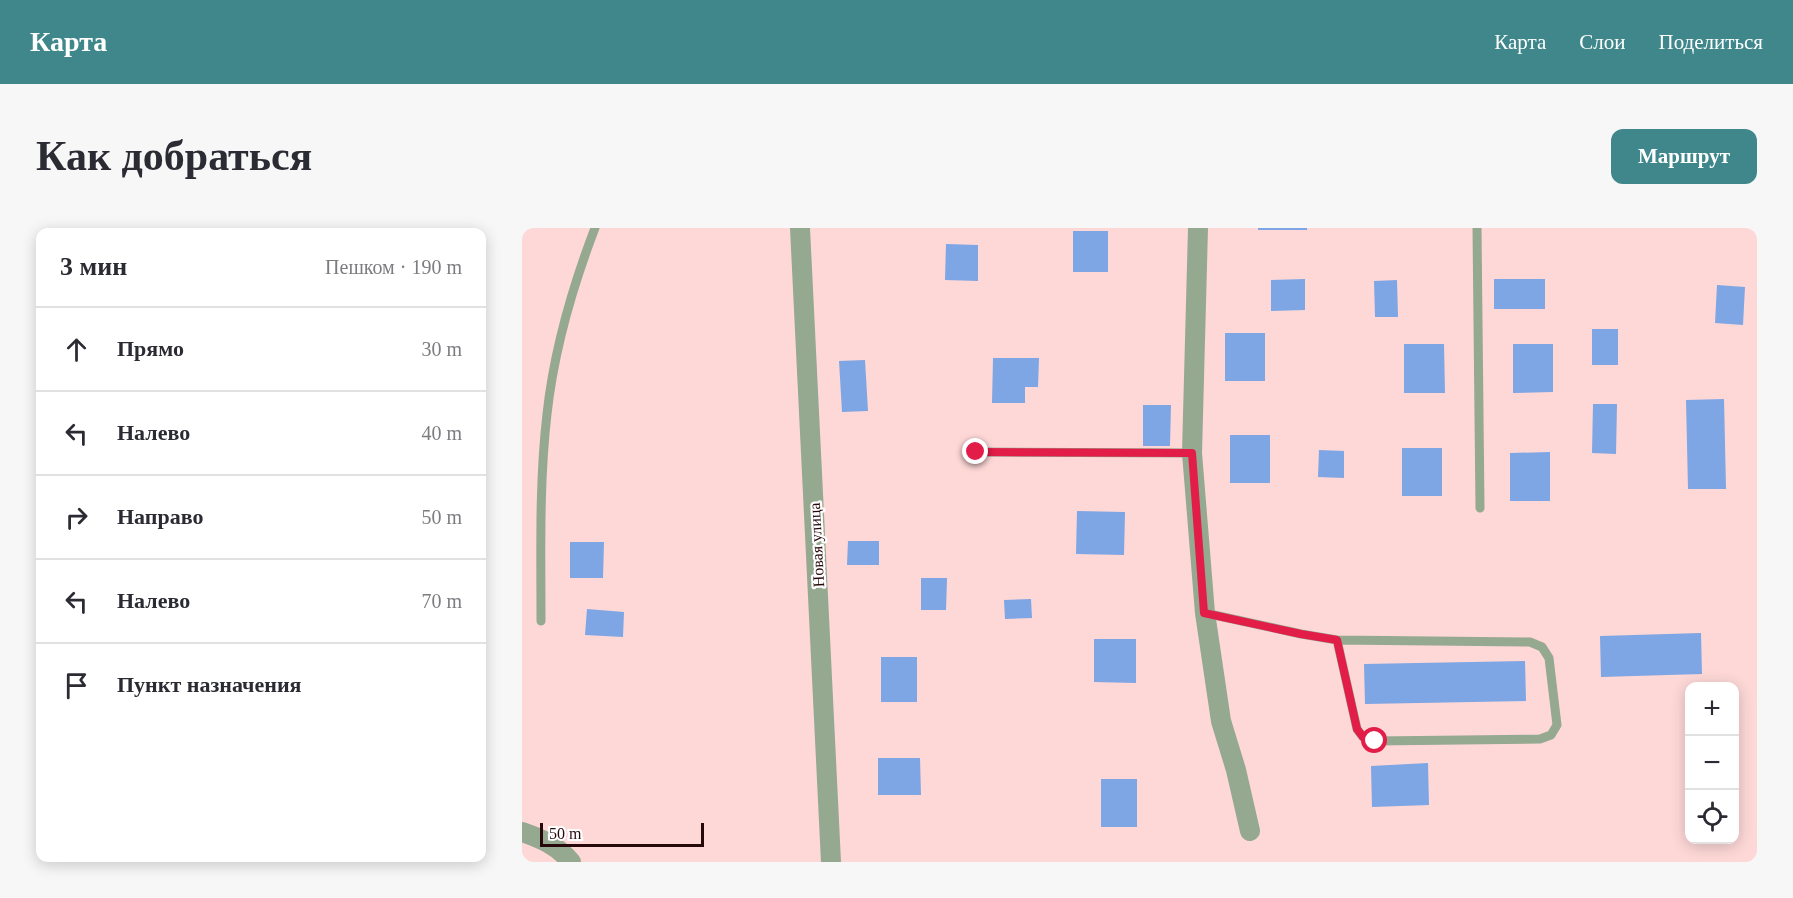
<!DOCTYPE html>
<html lang="ru">
<meta charset="utf-8">
<style>
body{margin:0;font-family:Georgia,serif;background:#f7f7f7;color:#2b2b33}
.controls{position:absolute;right:18px;bottom:18px;display:grid;overflow:hidden;border-radius:12px;box-shadow:0 3px 15px #0003}
.controls button{width:54px;height:54px;display:grid;place-items:center;padding:0;border:0;border-bottom:2px solid #e1e1e2;background:#fff;color:#2b2b33;font:30px sans-serif}
.scale{position:absolute;left:18px;bottom:15px;width:164px;box-sizing:border-box;padding-left:6px;border:3px solid #28090b;border-top:0;font-size:16px;line-height:21px;white-space:nowrap;color:#28090b;-webkit-text-stroke:4px #fff;paint-order:stroke}
.stop{position:absolute;width:18px;height:18px;margin:-14px;border:4px solid #e11d48;border-radius:50%;background:#fff}
.stop.end{background:#e11d48;border-color:#fff;box-shadow:0 2px 6px #0008}
.list{margin:0;padding:0;list-style:none}
h2{display:flex;justify-content:space-between;align-items:center;height:78px;margin:0;padding:0 24px;font-size:26px}
h2 small{font-size:20px;font-weight:400;color:#7c7c81}
.list li{display:grid;grid-template-columns:39px 1fr auto;gap:18px;align-items:center;box-sizing:border-box;height:84px;padding:0 24px;border-top:2px solid #e1e1e2}
.list b{display:block;font-size:22px;white-space:nowrap}
.list em{font-size:20px;font-style:normal;color:#7c7c81}
.icon{flex:none;width:33px;height:33px;fill:none;stroke:currentColor;stroke-width:2;stroke-linecap:round;stroke-linejoin:round}
.map{position:relative;flex:none;width:1235px;height:634px;overflow:hidden;border-radius:12px}
header{display:flex;align-items:center;gap:36px;box-sizing:border-box;height:84px;padding:0 30px;background:#3f878b;color:#fff}
header strong{font-size:28px}
nav{display:flex;gap:33px;margin-inline-start:auto;font-size:21px}
.intro{display:flex;align-items:center;justify-content:space-between;box-sizing:border-box;height:144px;padding:0 36px}
h1{margin:0;font-size:42px}
.button{padding:15px 27px;border-radius:12px;background:#3f878b;color:#fff;font-size:21px;font-weight:700}
main{display:flex;gap:36px;padding:0 36px}
aside{flex:1;background:#fff;border-radius:12px;box-shadow:0 3px 15px #0003}
.map>svg:first-child{display:block}
.building{fill:#7ea5e4}
.lines{fill:none;stroke-linecap:round;stroke-linejoin:round}
.lane{stroke:#95a890;stroke-width:9}
.street{stroke:#95a890;stroke-width:20}
.route{stroke:#e11d48;stroke-width:8}
.labels{text-anchor:middle;stroke-width:4.5;stroke-linejoin:round;paint-order:stroke}
.street-label{font-size:16px;fill:#28090b;stroke:#fff}
</style>
<header>
<strong>Карта</strong>
<nav><a>Карта</a><a>Слои</a><a>Поделиться</a></nav>
</header>
<div class="intro"><h1>Как добраться</h1><a class="button">Маршрут</a></div>
<main>
<aside>
<h2>3 мин<small>Пешком · 190 m</small></h2>
<ul class="list">
<li><svg class="icon" aria-label="ahead" viewBox="0 0 24 24"><path d="M12 20V5M6 11l6-6 6 6"/></svg><div><b>Прямо</b></div><em>30 m</em></li>
<li><svg class="icon" aria-label="left" viewBox="0 0 24 24"><path d="M17 20v-9H6M10 6l-5 5 5 5"/></svg><div><b>Налево</b></div><em>40 m</em></li>
<li><svg class="icon" aria-label="right" viewBox="0 0 24 24"><path d="M7 20v-9h11M14 6l5 5-5 5"/></svg><div><b>Направо</b></div><em>50 m</em></li>
<li><svg class="icon" aria-label="left" viewBox="0 0 24 24"><path d="M17 20v-9H6M10 6l-5 5 5 5"/></svg><div><b>Налево</b></div><em>70 m</em></li>
<li><svg class="icon" aria-label="arrive" viewBox="0 0 24 24"><path d="M6 21V4h12l-3 4 3 4H6"/></svg><div><b>Пункт назначения</b></div></li>
</ul>
</aside>
<div class="map">
<svg width="1235" height="634" viewBox="0 0 1235 634">
<rect width="100%" height="100%" fill="#fdd8d7"/>
<g class="building">
<rect x="736" y="0" width="49" height="2"/>
<rect x="551" y="3" width="35" height="41"/>
<polygon points="424,16 456,17 456,53 423,52"/>
<polygon points="783,51 783,82 749,83 749,52"/>
<rect x="972" y="51" width="51" height="30"/>
<polygon points="875,52 876,89 853,89 852,53"/>
<polygon points="1195,57 1223,59 1221,97 1193,95"/>
<rect x="1070" y="101" width="26" height="36"/>
<rect x="703" y="105" width="40" height="48"/>
<polygon points="882,116 922,116 923,165 882,165"/>
<polygon points="991,116 1031,116 1031,164 991,165"/>
<polygon points="471,130 517,130 516,159 503,159 503,175 470,175"/>
<polygon points="343,132 346,183 320,184 317,133"/>
<polygon points="1202,171 1204,261 1166,261 1164,172"/>
<polygon points="1071,176 1095,176 1094,226 1070,225"/>
<polygon points="621,177 649,177 648,218 621,218"/>
<rect x="708" y="207" width="40" height="48"/>
<rect x="880" y="220" width="40" height="48"/>
<polygon points="797,222 822,223 822,250 796,249"/>
<polygon points="1028,224 1028,273 988,273 988,225"/>
<polygon points="555,283 603,284 602,327 554,326"/>
<polygon points="326,313 357,313 357,337 325,337"/>
<polygon points="48,314 82,314 81,350 48,350"/>
<polygon points="399,350 425,350 424,382 399,382"/>
<polygon points="509,371 510,390 483,391 482,372"/>
<polygon points="65,381 102,384 101,409 63,407"/>
<polygon points="1179,405 1180,446 1079,449 1078,408"/>
<polygon points="572,411 614,411 614,455 572,454"/>
<rect x="359" y="429" width="36" height="45"/>
<polygon points="1003,433 1004,473 843,476 842,436"/>
<polygon points="356,530 398,530 399,567 356,567"/>
<polygon points="906,535 907,577 850,579 849,538"/>
<rect x="579" y="551" width="36" height="48"/>
</g>
<g class="lines">
<g class="lane">
<polyline points="955,0 958,280"/>
<polyline points="454,224 670,225"/>
<polyline points="683,385 779,406 815,412 1008,414 1020,419 1027,430 1035,497 1029,507 1018,511 853,513 841,509 835,501 815,412"/>
<path d="M19,393c0,-69 -2,-138 6,-207 7,-64 25,-126 48,-186"/>
</g>
<g class="street">
<polyline points="278,0 309,634"/>
<polyline points="676,0 670,225 683,385 699,493 714,542 728,603"/>
<path d="M0,604c20,7 36,14 49,30"/>
</g>
</g>
<g class="lines">
<polyline class="route" points="454,224 670,225 682,385 779,406 815,412 835,501 841,509 853,513"/>
</g>
<g class="labels">
<g class="street-label">
<text transform="translate(294 317) rotate(-93)" y="6">Новая улица</text>
</g>
</g>
</svg>
<div class="controls">
<button>+</button>
<button>−</button>
<button><svg class="icon" aria-label="locate" viewBox="0 0 24 24"><circle cx="12" cy="12" r="6"/><path d="M12 2v4M12 18v4M2 12h4M18 12h4"/></svg></button>
</div>
<div class="scale">50 m</div>
<div class="stop" style="left:853px;top:513px"></div>
<div class="stop end" style="left:454px;top:224px"></div>
</div>
</main>
